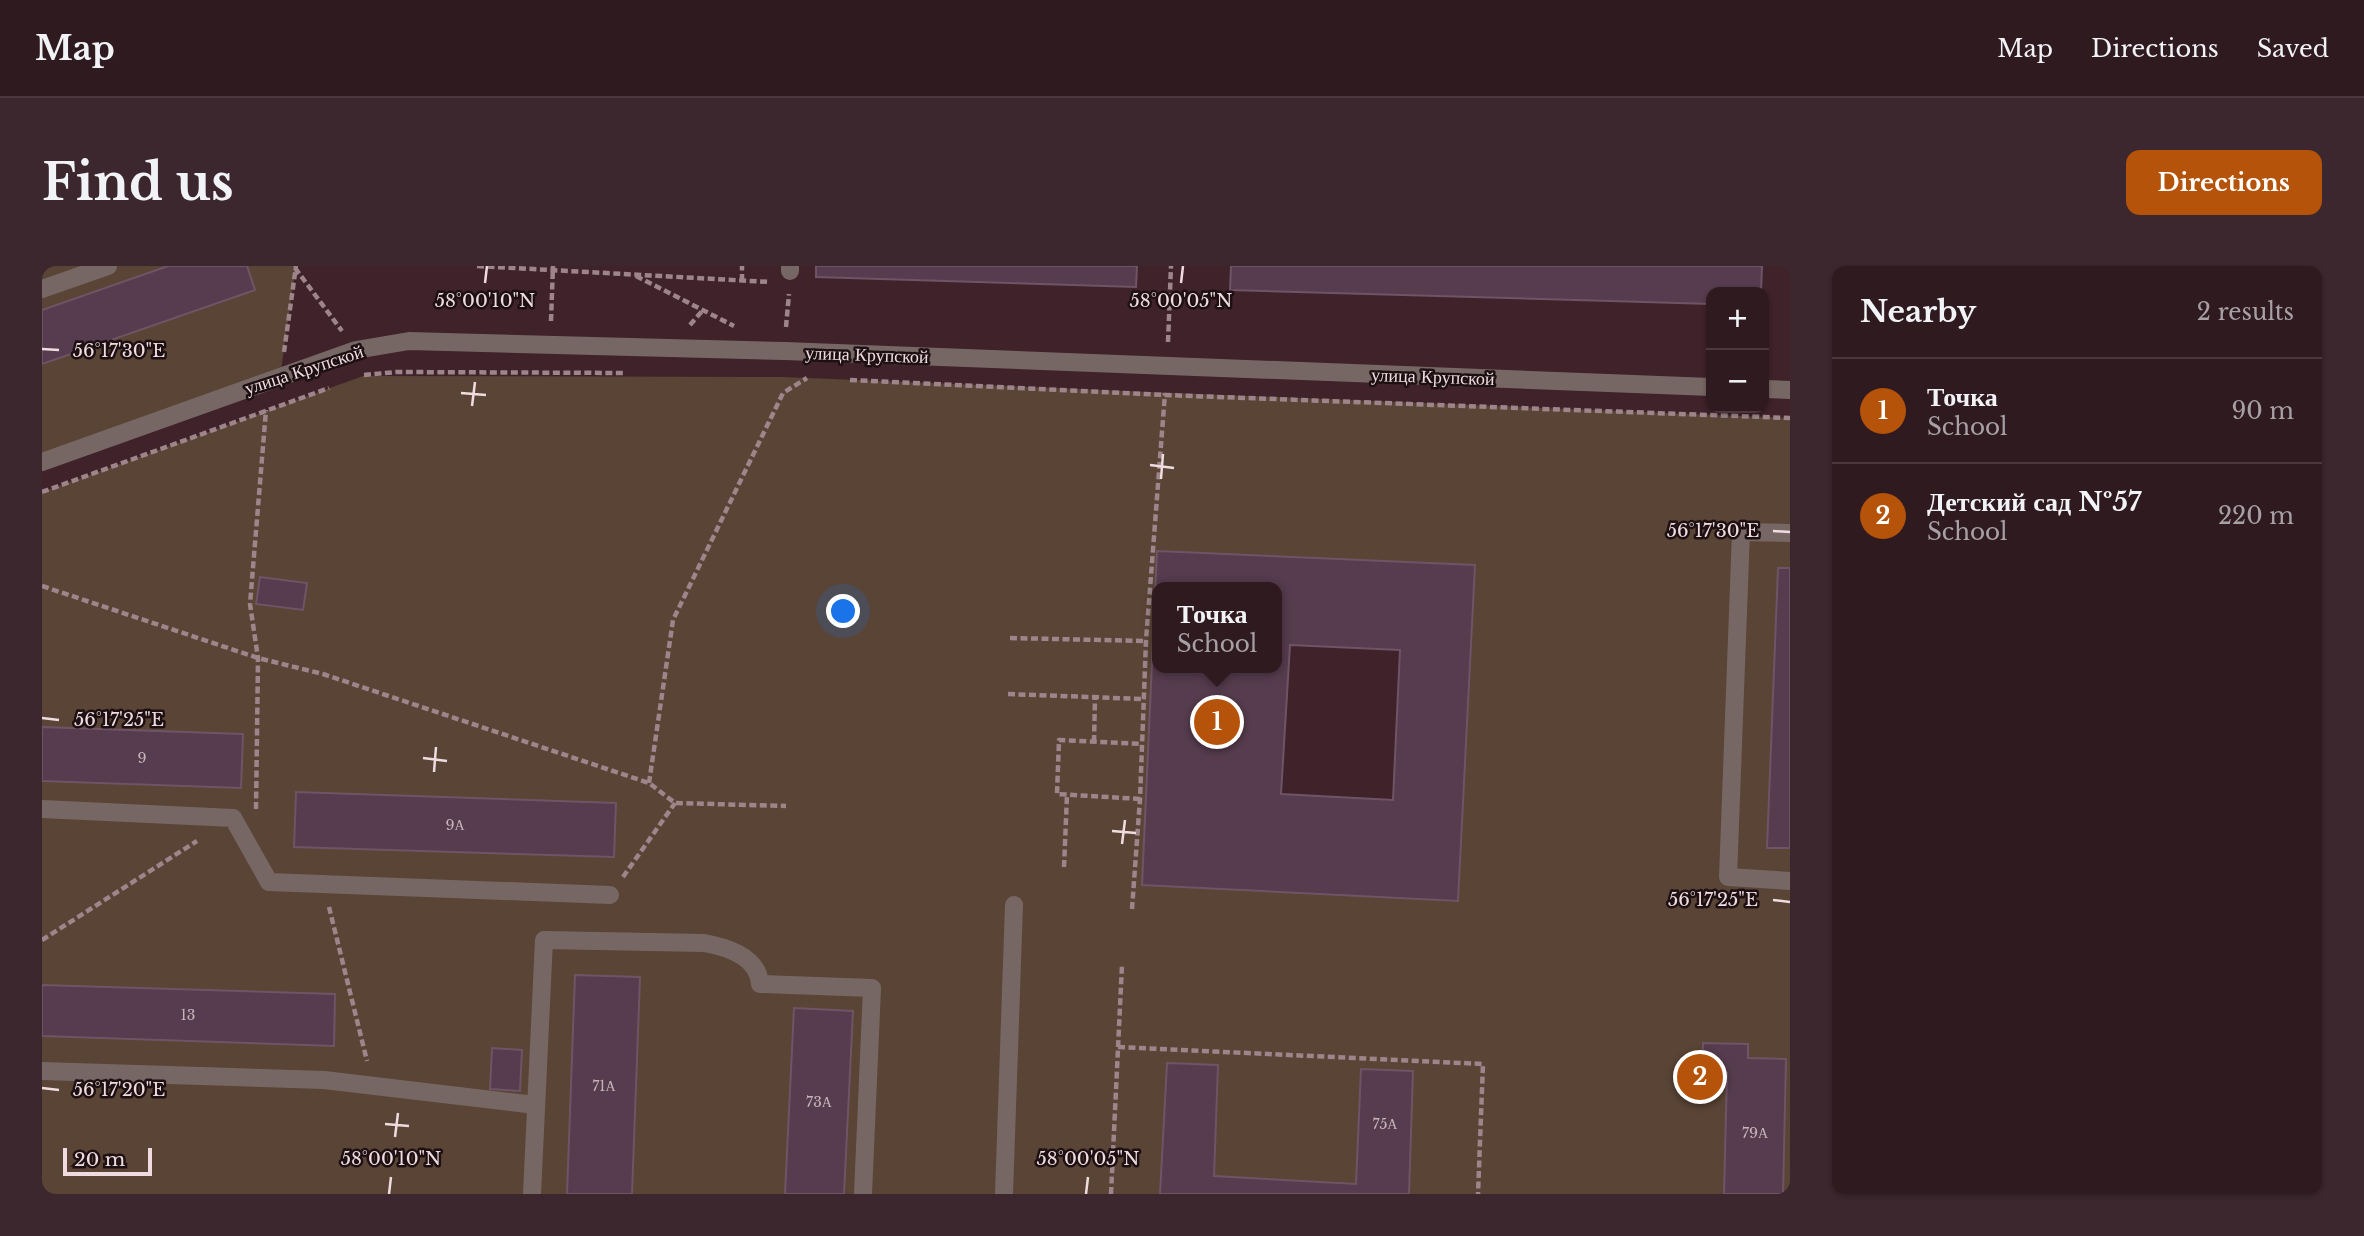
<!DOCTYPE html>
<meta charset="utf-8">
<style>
body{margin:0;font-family:"Libre Baskerville",serif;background:#3b272d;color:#f1f3f6}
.controls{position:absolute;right:21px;top:21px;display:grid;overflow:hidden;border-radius:14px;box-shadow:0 2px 5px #0004}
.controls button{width:63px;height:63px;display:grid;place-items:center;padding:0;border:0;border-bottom:2px solid #4a383e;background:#2f1a20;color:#f1f3f6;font:35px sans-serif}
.scale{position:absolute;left:21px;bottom:18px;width:89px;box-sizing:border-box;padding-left:7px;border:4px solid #f0dce0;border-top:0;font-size:19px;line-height:24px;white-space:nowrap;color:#f0dce0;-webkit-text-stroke:5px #1d1013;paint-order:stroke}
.you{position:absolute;left:802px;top:346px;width:24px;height:24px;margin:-18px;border:5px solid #fff;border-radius:50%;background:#1a73e8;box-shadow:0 0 0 10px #1a73e833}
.badge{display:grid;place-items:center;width:46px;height:46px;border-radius:50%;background:#b45309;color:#fff;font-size:23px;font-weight:700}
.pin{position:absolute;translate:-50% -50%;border:4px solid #fff;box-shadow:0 2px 7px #0006}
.popup{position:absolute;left:1110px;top:316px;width:130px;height:91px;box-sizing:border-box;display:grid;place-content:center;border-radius:14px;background:#2f1a20;filter:drop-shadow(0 2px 5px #0005);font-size:23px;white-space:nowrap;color:#a7a1a5}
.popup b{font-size:26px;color:#f1f3f6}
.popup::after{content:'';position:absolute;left:50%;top:100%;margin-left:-14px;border:14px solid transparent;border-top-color:#2f1a20}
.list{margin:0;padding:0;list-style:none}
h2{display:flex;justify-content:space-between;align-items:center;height:91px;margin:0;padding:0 28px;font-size:30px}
h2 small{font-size:23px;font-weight:400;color:#a7a1a5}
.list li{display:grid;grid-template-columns:46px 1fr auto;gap:21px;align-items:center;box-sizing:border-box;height:105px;padding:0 28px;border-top:2px solid #4a383e}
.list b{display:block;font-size:26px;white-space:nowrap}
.list p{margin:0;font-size:23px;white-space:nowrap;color:#a7a1a5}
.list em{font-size:23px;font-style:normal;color:#a7a1a5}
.map{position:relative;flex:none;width:1748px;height:928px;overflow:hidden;border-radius:14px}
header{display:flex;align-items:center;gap:42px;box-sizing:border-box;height:98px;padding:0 35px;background:#2f1a20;border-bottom:2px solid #4a383e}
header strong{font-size:33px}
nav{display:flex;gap:38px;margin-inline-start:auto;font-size:24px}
.intro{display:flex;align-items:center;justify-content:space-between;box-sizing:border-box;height:168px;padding:0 42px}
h1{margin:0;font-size:49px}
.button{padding:18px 32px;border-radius:14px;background:#b45309;color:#fff;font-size:24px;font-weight:700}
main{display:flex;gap:42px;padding:0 42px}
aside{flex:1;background:#2f1a20;border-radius:14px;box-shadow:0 2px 5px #0004}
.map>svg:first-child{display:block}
.green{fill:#5a4435;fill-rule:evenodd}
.building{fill:#563c4e;stroke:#6f5466;stroke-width:2;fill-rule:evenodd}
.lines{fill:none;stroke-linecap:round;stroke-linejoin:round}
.path{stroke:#9d858b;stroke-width:4.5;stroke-dasharray:7 3.5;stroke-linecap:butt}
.minor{stroke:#776764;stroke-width:18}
.ticks{fill:none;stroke:#f0dce0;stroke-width:2.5}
.labels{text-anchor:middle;stroke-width:5;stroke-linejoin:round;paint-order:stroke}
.number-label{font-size:14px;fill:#cab4bc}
.street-label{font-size:18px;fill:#f0dce0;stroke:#1d1013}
.ticks-label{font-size:18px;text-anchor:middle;fill:#f0dce0;stroke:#1d1013;stroke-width:5;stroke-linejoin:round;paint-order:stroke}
</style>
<header>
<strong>Map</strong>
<nav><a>Map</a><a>Directions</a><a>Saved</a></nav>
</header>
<div class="intro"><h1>Find us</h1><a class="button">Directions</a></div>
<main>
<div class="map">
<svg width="1748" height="928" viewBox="0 0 1748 928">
<rect width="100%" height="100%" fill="#3f222a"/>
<g class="green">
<polygon points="0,0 254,0 238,111 0,200"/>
<path d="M321,110l420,1 1007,41v776h-1748v-702zM1115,285l317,14 -16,336 -316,-17z"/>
</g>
<g class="building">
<polygon points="126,0 205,0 213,24 0,98 0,44"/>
<polygon points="774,0 1095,0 1094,21 774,11"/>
<polygon points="1189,0 1720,0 1719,26 1669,26 1669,38 1188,24"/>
<path d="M1115,285l318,14 -17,336 -316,-16zM1116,321h118v81h-118zM1248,379l110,5 -7,150 -112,-6z"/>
<polygon points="1736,302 1748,302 1748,582 1725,582"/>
<polygon points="218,311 265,317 261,344 214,338"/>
<polygon points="0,461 201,468 199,522 0,515"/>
<polygon points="254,526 574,537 572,591 252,581"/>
<polygon points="533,709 598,711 590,928 525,928"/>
<polygon points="0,719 293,728 292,780 0,770"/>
<polygon points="752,742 811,745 802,928 743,928"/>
<polygon points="1661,777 1706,778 1706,792 1744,793 1741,928 1682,928 1685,807 1660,806"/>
<polygon points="450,782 480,784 478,825 448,823"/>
<polygon points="1125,797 1176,799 1172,910 1314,918 1319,803 1371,805 1367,928 1118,928"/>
</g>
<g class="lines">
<g class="path">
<polyline points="435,0 728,16"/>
<polyline points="253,2 300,65"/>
<polyline points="594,10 692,60"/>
<polyline points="700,15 700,0"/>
<polyline points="509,55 511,0"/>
<polyline points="648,59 661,44"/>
<polyline points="744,61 747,28"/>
<polyline points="1126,76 1129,0"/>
<polyline points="242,86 254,0"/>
<polyline points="322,109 354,106 583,107"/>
<polyline points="808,114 1123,129 1748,152"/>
<polyline points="0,226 287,122"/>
<polyline points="0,320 216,392 281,408 607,517 633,537 744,540"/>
<polyline points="968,372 1103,375"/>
<polyline points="966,428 1101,433"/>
<polyline points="1052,476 1053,432"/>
<polyline points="607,517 631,354 741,127 765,112"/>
<polyline points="1098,533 1015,528 1017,474 1100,478"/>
<polyline points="214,543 216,392 208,338 224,144"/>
<polyline points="1022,601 1025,529"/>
<polyline points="581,611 633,537"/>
<polyline points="287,641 325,795"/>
<polyline points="1090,643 1098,533 1104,375 1123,127"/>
<polyline points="0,674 155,575"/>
<polyline points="1076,781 1441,798 1436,928"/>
<polyline points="1069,928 1080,699"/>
</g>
<g class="minor">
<polyline points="748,5 748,0"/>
<polyline points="0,23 66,0"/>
<polyline points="1722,123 1748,124"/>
<polyline points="0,196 314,84 367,75 743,85 1669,121"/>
<polyline points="1748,267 1699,266 1686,611 1748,615"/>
<polyline points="0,543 191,552 227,616 568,629"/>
<polyline points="0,805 282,814 493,839"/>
<path d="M490,928l12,-254 160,3c23,4 54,13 56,41l112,4 -9,206"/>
<polyline points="962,928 972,639"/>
</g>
</g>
<path class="ticks" d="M443,17l2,-17M1139,17l2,-17M0,83l17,1M419,127l25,2M430,140l3,-24M1108,199l24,3M1119,213l2,-25M1731,265l17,1M0,452l17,2M381,492l24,3M392,506l2,-25M1070,565l24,2M1080,578l3,-24M1731,634l17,2M0,822l17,2M343,858l24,2M353,871l3,-24M347,928l2,-17M1044,928l2,-17"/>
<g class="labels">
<g class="number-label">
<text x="100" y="497">9</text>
<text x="413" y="564">9А</text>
<text x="146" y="754">13</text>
<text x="562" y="825">71А</text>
<text x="777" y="841">73А</text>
<text x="1343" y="863">75А</text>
<text x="1713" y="872">79А</text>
</g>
<g class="street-label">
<text transform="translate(825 89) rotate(2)" y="6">улица Крупской</text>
<text transform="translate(262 104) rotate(-18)" y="6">улица Крупской</text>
<text transform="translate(1391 111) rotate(2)" y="6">улица Крупской</text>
</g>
</g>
<g class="ticks-label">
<text x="443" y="41">58°00'10"N</text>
<text x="1139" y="41">58°00'05"N</text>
<text x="77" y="91">56°17'30"E</text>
<text x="1671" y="271">56°17'30"E</text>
<text x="77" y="460">56°17'25"E</text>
<text x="1671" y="640">56°17'25"E</text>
<text x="77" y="830">56°17'20"E</text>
<text x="349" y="899">58°00'10"N</text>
<text x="1046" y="899">58°00'05"N</text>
</g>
</svg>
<div class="controls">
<button>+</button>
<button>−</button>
</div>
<div class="scale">20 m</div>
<div class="you"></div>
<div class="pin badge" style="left:1175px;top:456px">1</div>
<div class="popup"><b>Точка</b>School</div>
<div class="pin badge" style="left:1658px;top:811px">2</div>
</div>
<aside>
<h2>Nearby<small>2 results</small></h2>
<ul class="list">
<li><span class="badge">1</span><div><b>Точка</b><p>School</p></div><em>90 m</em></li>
<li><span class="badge">2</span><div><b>Детский сад №57</b><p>School</p></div><em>220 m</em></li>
</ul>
</aside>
</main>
